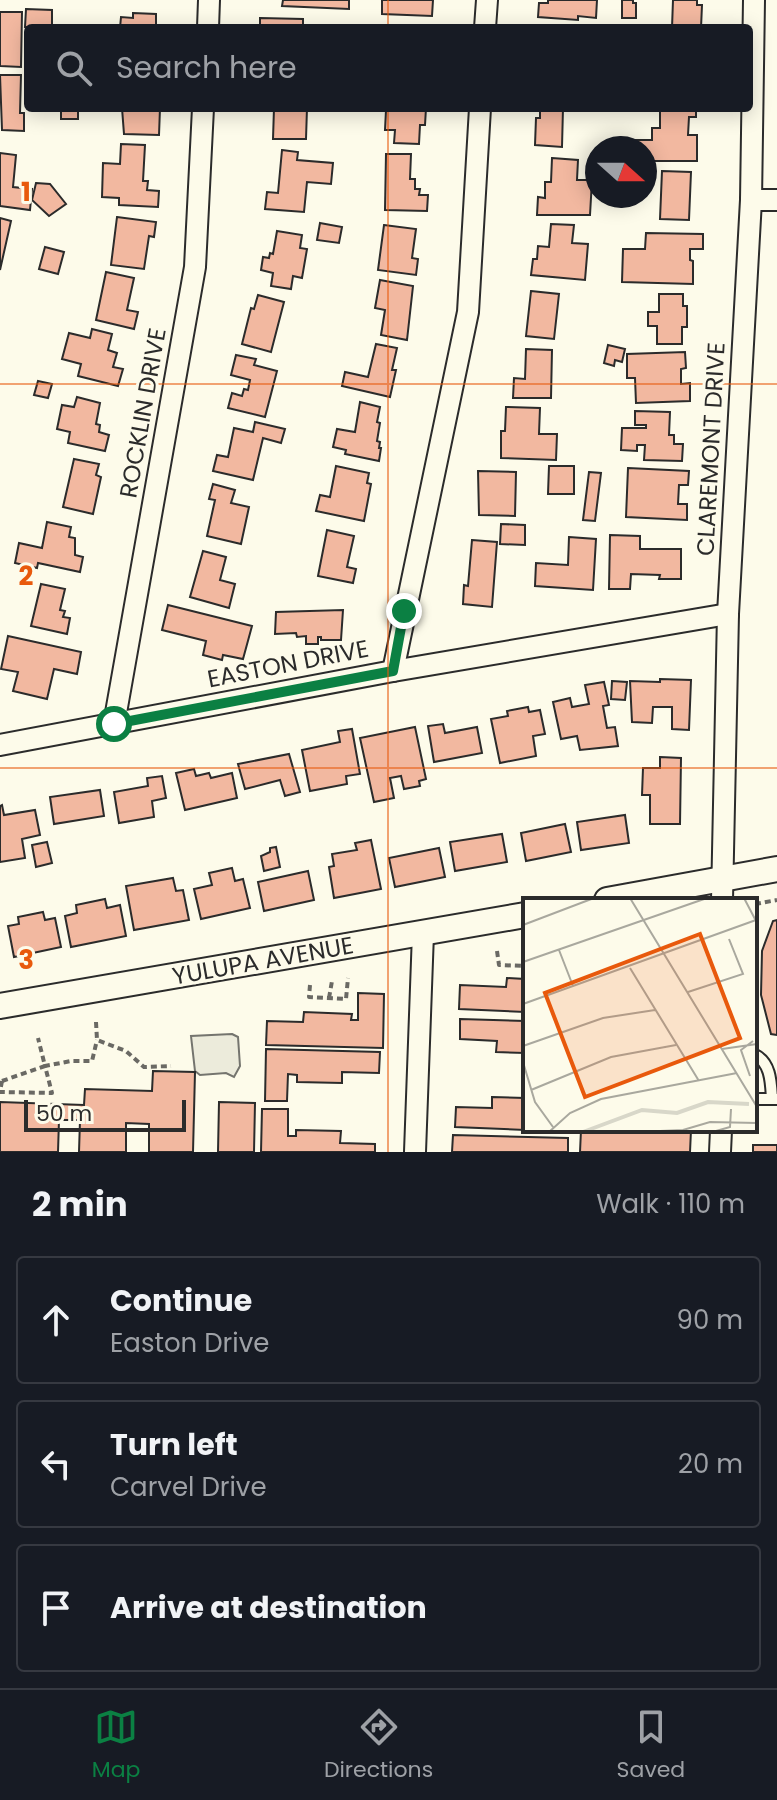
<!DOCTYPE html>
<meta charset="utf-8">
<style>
body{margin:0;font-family:Poppins,sans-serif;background:#20242c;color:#f1f3f6}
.compass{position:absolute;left:585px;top:136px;width:72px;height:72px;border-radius:50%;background:#171b24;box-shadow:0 4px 20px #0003;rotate:111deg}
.scale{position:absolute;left:24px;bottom:20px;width:162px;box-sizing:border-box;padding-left:8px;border:4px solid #2b2b2b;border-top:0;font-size:22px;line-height:28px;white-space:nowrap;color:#2b2b2b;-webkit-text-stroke:6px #fdfbea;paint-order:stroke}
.stop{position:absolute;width:24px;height:24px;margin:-18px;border:6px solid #0b8043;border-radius:50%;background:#fff}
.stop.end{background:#0b8043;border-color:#fff;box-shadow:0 2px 8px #0008}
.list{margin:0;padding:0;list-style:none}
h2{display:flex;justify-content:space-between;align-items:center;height:104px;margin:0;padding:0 32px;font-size:34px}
h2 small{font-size:26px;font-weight:400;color:#9ea1a6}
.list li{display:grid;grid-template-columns:52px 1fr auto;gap:24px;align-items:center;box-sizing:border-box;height:128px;margin:0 16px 16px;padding:0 16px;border:2px solid #363941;border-radius:8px}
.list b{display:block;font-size:30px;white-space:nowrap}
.list p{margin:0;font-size:26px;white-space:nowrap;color:#9ea1a6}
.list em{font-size:26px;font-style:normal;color:#9ea1a6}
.icon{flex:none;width:44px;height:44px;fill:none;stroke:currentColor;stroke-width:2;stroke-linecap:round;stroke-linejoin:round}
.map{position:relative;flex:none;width:777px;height:1152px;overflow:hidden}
.search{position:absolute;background:#171b24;box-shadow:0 4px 20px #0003;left:24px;right:24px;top:24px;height:88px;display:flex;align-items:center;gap:20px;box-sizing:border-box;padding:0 28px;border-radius:8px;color:#9ea1a6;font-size:30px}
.sheet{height:536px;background:#171b24}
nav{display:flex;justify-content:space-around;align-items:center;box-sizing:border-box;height:112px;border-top:2px solid #363941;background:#171b24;font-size:22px;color:#9ea1a6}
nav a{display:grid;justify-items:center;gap:4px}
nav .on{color:#0b8043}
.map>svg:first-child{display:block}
.green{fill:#ecebdb;stroke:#74746e;stroke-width:2}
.building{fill:#f2b8a0;stroke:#2b2b2b;stroke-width:2}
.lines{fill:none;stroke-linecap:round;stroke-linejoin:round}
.service-casing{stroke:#2b2b2b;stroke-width:14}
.minor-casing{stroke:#2b2b2b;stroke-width:24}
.tertiary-casing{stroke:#2b2b2b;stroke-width:28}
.path{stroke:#6a6964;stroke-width:4;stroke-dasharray:6 4;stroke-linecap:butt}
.service{stroke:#fdfbea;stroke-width:10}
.minor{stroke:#fdfbea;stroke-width:20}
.tertiary{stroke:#fdfbea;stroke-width:24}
.route{stroke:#0b8043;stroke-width:10}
.grid{fill:none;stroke:#e8590c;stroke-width:2;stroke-opacity:0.55}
.labels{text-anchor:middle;stroke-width:6;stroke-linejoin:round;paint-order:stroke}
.street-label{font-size:24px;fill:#2b2b2b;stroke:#fdfbea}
.inset-river{fill:none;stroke:#d8d7c9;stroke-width:4}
.inset-road{fill:none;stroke:#a9a89e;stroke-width:2}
.view{fill:#e8590c;fill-opacity:0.15;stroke:#e8590c;stroke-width:4}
.inset-edge{fill:none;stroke:#2b2b2b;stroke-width:4}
.grid-label{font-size:26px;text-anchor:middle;font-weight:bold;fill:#e8590c;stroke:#fdfbea;stroke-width:6;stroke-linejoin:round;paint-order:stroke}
</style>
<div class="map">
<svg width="777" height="1152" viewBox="0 0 777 1152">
<rect width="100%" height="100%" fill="#fdfbea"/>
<polygon class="green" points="232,1034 238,1037 240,1066 234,1077 226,1073 200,1075 195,1071 191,1036"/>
<g class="building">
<polygon points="283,0 349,0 349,9 282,6"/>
<polygon points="382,0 433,0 432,16 382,14"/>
<polygon points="548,0 597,0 596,18 578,16 578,20 538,17 539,3 548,3"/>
<polygon points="622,0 633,0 633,3 636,3 636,18 622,18"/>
<polygon points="673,0 697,0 697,5 702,5 701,28 672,28"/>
<polygon points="26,9 52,10 52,28 25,27"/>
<polygon points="0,12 22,12 21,67 0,66"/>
<polygon points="133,13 156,14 156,28 120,28 121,17 133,18"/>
<polygon points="260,18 303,19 303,28 260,28"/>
<polygon points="0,75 21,75 20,113 24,113 24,131 2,130"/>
<rect x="61" y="108" width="17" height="11"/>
<polygon points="122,108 160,108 159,135 124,134"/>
<polygon points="274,108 307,108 306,139 273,139"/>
<polygon points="394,108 426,108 425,125 420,125 419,144 394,143 395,130 385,130 386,110 394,110"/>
<polygon points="540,108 563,108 562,147 535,145 536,118 540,118"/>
<polygon points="660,108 696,108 696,117 689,117 688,135 697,135 697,161 645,161 645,148 617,148 617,140 652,140 652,128 660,128"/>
<polygon points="121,144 145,145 143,181 148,181 147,190 159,191 158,207 119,205 119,198 102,197 103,163 120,164"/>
<polygon points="282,150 298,152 297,160 333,163 331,184 307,182 304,212 265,209 267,192 278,193"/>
<polygon points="0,153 16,155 13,187 32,189 30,210 0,206"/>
<polygon points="386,154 411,154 410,179 415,179 415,189 420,189 419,195 428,195 427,211 385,210"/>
<polygon points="552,158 578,160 577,180 592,180 590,215 537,215 538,197 545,198 545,182 551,182"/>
<polygon points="662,171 691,172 689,220 660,219"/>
<polygon points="36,183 50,184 66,204 49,216 32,200"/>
<polygon points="117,217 156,222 154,237 149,236 144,269 111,265"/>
<polygon points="0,218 11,221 0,270"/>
<polygon points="320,223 342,227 339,243 317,240"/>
<polygon points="551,224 574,225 572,243 588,244 585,280 531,275 533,259 537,259 538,246 549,247"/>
<polygon points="384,225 416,229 412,258 418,259 416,275 378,270"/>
<polygon points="277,231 302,235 300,248 307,249 302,278 293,276 291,289 271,286 273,273 261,270 263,257 269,258 270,253 273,254"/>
<polygon points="646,233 703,234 703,249 690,249 690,260 693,261 693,284 622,282 623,249 645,249"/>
<polygon points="45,247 64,252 58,274 39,269"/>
<polygon points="106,272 134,278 127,310 138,312 134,329 96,320"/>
<polygon points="380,280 413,286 407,340 381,335 385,310 375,308"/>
<polygon points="531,291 559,294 554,339 526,336"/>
<polygon points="659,294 683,294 683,306 687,306 687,327 682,327 682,344 657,344 657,326 648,326 648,312 659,312"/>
<polygon points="258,295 284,302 271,352 242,344 251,308 254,309"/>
<polygon points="92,329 112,334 108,350 117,353 113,367 123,369 118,386 78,376 81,364 62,359 69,333 90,338"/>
<polygon points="376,344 397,348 392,370 396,370 390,397 342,386 345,372 368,377"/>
<polygon points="608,345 625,349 622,362 615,360 614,366 604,363"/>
<polygon points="526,349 552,350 551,398 513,398 514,378 525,379"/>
<polygon points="685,352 686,368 681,369 681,384 690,383 690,401 636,403 635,378 627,378 627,354"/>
<polygon points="236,355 256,359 254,365 277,371 265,417 228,408 232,393 242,396 244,389 248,390 250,380 231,375"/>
<polygon points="38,381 52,384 48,398 34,395"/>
<polygon points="77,397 100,403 96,424 100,425 99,432 109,435 105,451 68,443 70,432 57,429 62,405 74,407"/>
<polygon points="360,402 380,407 377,422 380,423 377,441 380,442 379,448 381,448 379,461 345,454 346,450 333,447 337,429 355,432"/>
<polygon points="506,407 540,408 539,434 557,434 556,460 501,458 501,431 505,431"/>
<polygon points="635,411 670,412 669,435 674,435 674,444 683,444 682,461 644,460 645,445 637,445 637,451 621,450 622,428 646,428 646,425 635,425"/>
<polygon points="255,422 285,429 281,443 263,438 253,480 213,471 217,455 228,457 234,428 253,432"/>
<polygon points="74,459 99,464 96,475 101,477 93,514 63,507"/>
<polygon points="336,466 369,473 367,483 371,484 364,521 316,511 320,495 330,497"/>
<polygon points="549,466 574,466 574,494 548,494"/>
<polygon points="628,468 689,471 688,485 679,485 678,504 687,504 687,520 626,517"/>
<polygon points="478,471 516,472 515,516 479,515"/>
<polygon points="589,472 601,473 595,521 583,520"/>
<polygon points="213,484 235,490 231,503 249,507 241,544 207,536 215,500 209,499"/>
<polygon points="47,522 71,527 69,537 75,538 75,555 83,557 80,572 38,563 37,568 15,563 19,543 42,548"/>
<polygon points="501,524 525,525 525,545 500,544"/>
<polygon points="327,530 354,536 347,567 356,569 353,583 318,576"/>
<polygon points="610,535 640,536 640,549 681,549 681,579 659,579 660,575 631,574 630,589 609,589"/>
<polygon points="569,537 596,539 593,590 535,586 536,563 568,565"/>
<polygon points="472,540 497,542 492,607 463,604 464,585 468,586"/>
<polygon points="203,551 226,557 220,580 235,584 229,608 190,597"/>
<polygon points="41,584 65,589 60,610 65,611 63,617 70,618 67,634 31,626"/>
<polygon points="168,605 252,626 243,659 223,655 222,660 203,655 206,641 162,630"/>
<polygon points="343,610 341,640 321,640 321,637 318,637 318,644 306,644 306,636 297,637 296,633 275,634 276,612"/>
<polygon points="8,636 81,652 77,674 54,669 47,699 13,691 18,672 1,669"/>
<polygon points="660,679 691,680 689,730 672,729 672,707 653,707 652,723 632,722 630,681 660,682"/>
<polygon points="612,681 627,682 625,700 611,699"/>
<polygon points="604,682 609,705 603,706 607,728 615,727 618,746 580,750 577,736 561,739 553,702 570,698 572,707 589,704 585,685"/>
<polygon points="528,707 529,712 540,710 545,734 533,736 536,756 500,763 491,719 508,716 507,711"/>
<polygon points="443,724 445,733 477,727 482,753 434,762 428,726"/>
<polygon points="415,727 426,779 419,781 420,786 404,789 401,776 390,778 394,798 374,802 360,738"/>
<polygon points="352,729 360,774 346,776 347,784 310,791 302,750 340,742 338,731"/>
<polygon points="289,754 300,792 285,796 280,780 245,789 238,764"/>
<polygon points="660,757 681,758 680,824 650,824 650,795 642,795 643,768 660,768"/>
<polygon points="194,769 196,776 209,773 211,778 232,773 237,798 185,810 176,773"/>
<polygon points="162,776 166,798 152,801 154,817 119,823 114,792 148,786 147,778"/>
<polygon points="100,790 104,816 54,824 50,797"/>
<polygon points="2,805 4,815 35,810 40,835 22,839 25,858 0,862 0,806"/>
<polygon points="625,815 629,843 581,850 577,822"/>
<polygon points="565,824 571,852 526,861 521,833"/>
<polygon points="502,834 507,862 455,871 450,842"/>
<polygon points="371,840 381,889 334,898 329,867 334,866 332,854 357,850 355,843"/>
<polygon points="47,842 52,863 36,867 32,845"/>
<polygon points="276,847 280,867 264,871 261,856 270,852 270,848"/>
<polygon points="439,848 445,877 395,887 389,858"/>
<polygon points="232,868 235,881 243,879 250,908 201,919 194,889 212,885 209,873"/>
<polygon points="308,871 314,900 264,911 258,882"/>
<polygon points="173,878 176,891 183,890 189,920 134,930 126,886"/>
<polygon points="105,899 107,908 120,905 126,936 71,947 65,916 77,913 76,905"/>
<polygon points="43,912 45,920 55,918 61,947 14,957 8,926 19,924 18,917"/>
<polygon points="777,920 777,1035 771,1034 761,995 762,951 773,921"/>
<polygon points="507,978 525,979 525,1012 459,1009 460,985 506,987"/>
<polygon points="358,993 384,994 383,1048 266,1045 267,1021 303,1022 304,1012 352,1014 351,1020 358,1020"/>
<polygon points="460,1019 525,1021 525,1053 496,1052 497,1041 460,1039"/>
<polygon points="266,1049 380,1052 379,1073 342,1072 342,1083 297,1082 297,1075 288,1074 287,1101 265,1101"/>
<polygon points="153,1071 195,1072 193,1152 149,1152 149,1124 126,1123 126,1152 79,1152 80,1120 59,1120 58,1152 0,1152 0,1102 84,1105 85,1089 152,1091"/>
<polygon points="492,1097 525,1098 525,1130 455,1127 456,1107 492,1108"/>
<polygon points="219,1102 255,1103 254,1152 218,1152"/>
<polygon points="262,1109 288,1109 288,1136 296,1136 296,1130 341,1131 340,1143 375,1144 375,1152 261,1152"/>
<polygon points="581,1130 691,1130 690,1152 580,1152"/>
<polygon points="453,1135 568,1138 568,1152 452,1152"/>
<rect x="753" y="1145" width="24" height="7"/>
</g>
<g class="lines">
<defs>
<g id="service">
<path d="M755,1055c16,8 16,28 17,44"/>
<polyline points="755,1099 777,1099"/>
</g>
<g id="minor">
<polyline points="208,28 209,0"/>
<polyline points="485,28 487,0"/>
<polyline points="751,200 777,200"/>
<polyline points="393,671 468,312 480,108"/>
<polyline points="114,724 195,267 203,108"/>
<polyline points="0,745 393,671 728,614"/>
<polyline points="722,900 728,614 751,200 754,0"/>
<polyline points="415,1152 423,933"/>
<polyline points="720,1152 721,1130"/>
</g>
<g id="tertiary">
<polyline points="607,900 777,869"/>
<polyline points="0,1006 525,915"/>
</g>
</defs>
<use href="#service" class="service-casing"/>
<use href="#minor" class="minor-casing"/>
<use href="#tertiary" class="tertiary-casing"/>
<g class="path">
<polyline points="755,904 777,900"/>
<polyline points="497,951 499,965 525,966"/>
<polyline points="310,985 309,997 346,999 348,978"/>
<polyline points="329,998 332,981"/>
<polyline points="96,1022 97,1040 126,1051 144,1067 171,1066"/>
<polyline points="2,1081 0,1092 52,1093 45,1066 71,1061 92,1061 97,1040"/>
<polyline points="2,1081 45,1066 38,1038"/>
</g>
<use href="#service" class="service"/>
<use href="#minor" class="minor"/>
<use href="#tertiary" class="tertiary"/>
</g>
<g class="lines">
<polyline class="route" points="114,724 393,671 404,611"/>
</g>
<path class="grid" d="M388,0v28M388,108v1044M0,384h777M0,768h777"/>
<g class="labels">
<g class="street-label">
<text transform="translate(143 413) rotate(-80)" y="8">ROCKLIN DRIVE</text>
<text transform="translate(711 449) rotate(-87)" y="8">CLAREMONT DRIVE</text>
<text transform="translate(288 664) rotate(-11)" y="8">EASTON DRIVE</text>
<text transform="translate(263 961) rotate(-10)" y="8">YULUPA AVENUE</text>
</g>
</g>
<g transform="translate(523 898)">
<rect width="234" height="234" fill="#fdfbea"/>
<path class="inset-river" d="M60,234l59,-22 35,3 31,-11 41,2"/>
<path class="inset-road" d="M107,0l127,209M221,0l12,23M0,27l71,-27M36,52l14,36M0,64l184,-64M107,70l69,113M165,94l55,-18 -14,-35M0,106l233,-84M0,148l80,-28 52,-8M199,151l35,-5M0,164l12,40 18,25M227,178l-9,-26 12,-9M8,192l80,-33 65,-12M193,233l14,-4 1,-18M26,234l21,-19 31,-14 136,-26M114,234l46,-2 27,-8 47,1"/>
<path class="view" d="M177,36l40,104 -155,59 -40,-104z"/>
<rect width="234" height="234" class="inset-edge"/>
</g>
<g class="grid-label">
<text x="26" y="201">1</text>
<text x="26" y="585">2</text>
<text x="26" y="969">3</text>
</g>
</svg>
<svg class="compass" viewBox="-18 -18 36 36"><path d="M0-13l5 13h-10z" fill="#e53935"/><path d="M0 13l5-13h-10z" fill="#9ea1a6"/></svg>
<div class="scale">50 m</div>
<div class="stop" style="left:114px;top:724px"></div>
<div class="stop end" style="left:404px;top:611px"></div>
<div class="search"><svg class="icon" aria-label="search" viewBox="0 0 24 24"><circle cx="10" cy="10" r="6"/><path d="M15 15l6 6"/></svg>Search here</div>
</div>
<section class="sheet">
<h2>2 min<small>Walk · 110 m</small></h2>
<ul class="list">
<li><svg class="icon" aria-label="ahead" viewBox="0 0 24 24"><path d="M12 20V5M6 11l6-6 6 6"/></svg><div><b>Continue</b><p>Easton Drive</p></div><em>90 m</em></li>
<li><svg class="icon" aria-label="left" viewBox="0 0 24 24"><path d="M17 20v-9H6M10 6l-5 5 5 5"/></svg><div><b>Turn left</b><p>Carvel Drive</p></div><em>20 m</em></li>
<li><svg class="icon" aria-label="arrive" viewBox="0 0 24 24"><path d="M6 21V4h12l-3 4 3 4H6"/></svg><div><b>Arrive at destination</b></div></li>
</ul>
</section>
<nav>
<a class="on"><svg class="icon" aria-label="map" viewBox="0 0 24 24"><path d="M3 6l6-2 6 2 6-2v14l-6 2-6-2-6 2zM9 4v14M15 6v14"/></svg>Map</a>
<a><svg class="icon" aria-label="directions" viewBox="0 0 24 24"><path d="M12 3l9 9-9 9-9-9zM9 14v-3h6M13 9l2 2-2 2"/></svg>Directions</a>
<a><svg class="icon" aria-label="saved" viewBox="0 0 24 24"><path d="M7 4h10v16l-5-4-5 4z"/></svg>Saved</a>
</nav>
